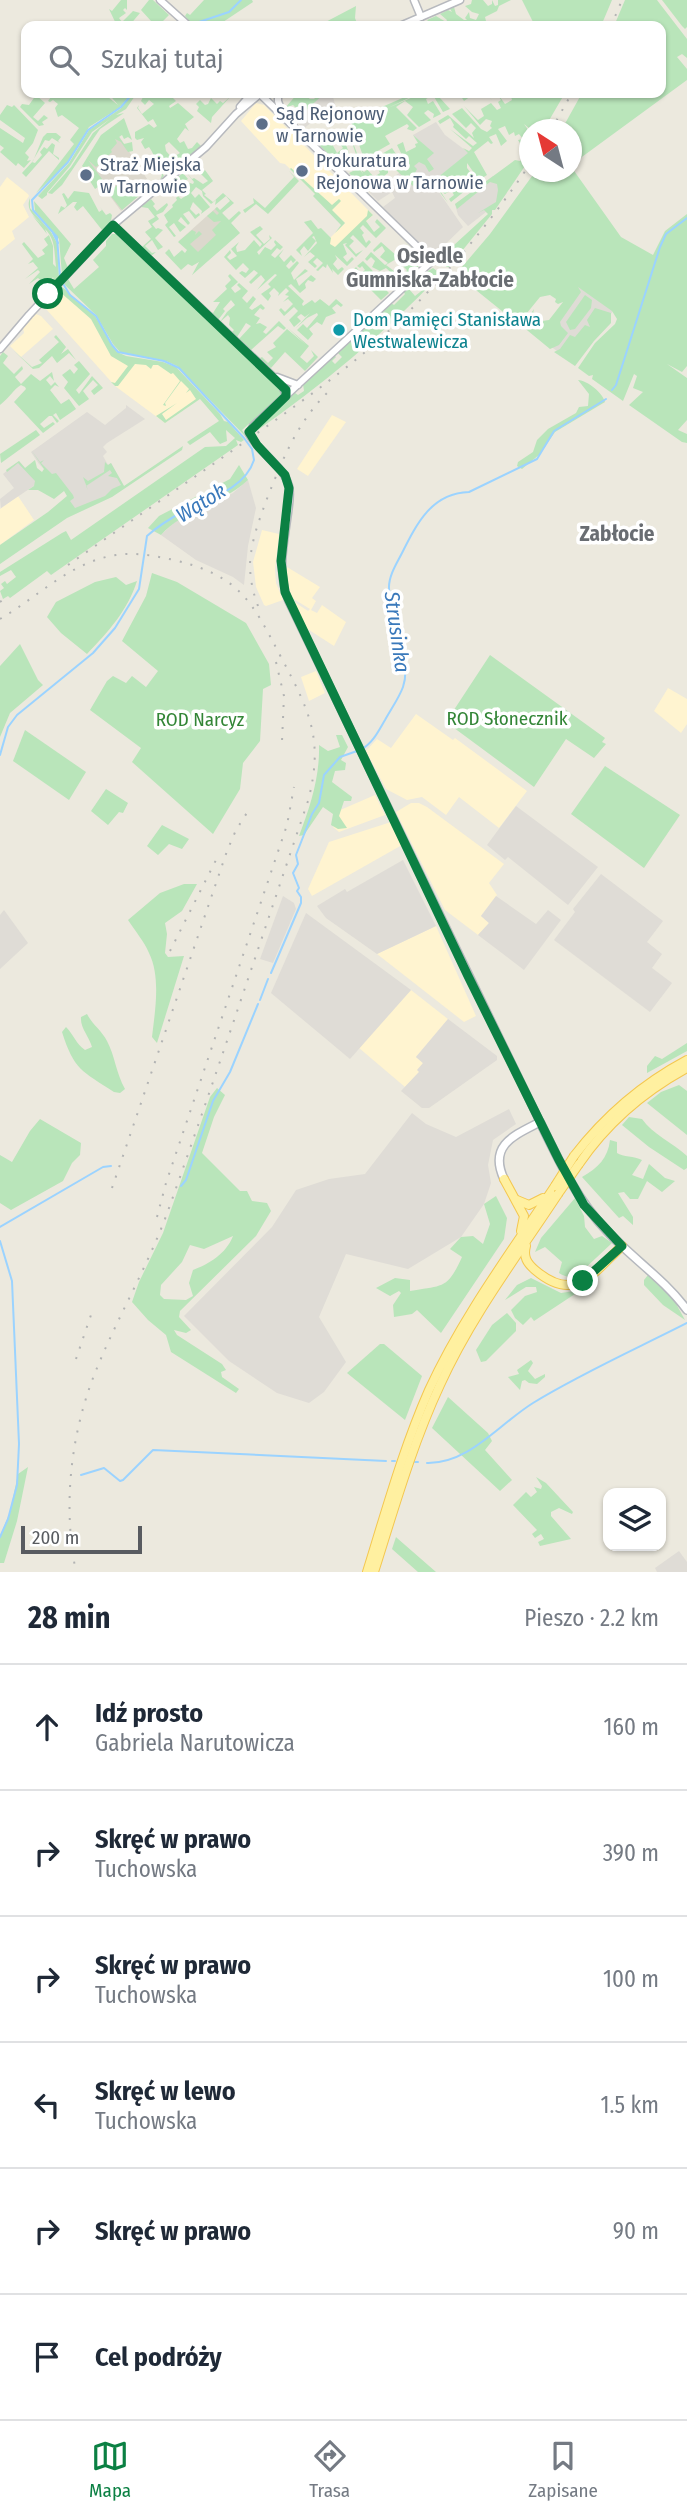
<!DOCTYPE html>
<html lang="pl">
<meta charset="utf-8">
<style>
body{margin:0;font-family:"Fira Sans Condensed",sans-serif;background:#f6f6f7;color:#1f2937}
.controls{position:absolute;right:21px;bottom:21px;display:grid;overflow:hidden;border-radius:14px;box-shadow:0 2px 5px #0004}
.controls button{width:63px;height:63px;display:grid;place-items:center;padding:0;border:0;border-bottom:2px solid #e0e1e3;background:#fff;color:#1f2937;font:35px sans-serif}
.compass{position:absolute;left:519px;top:119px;width:63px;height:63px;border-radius:50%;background:#fff;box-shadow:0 2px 5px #0004;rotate:324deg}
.scale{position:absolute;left:21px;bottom:18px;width:121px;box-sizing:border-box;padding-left:7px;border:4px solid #585b60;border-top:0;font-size:19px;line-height:24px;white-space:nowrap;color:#585b60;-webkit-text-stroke:5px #fff;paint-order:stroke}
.stop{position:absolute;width:21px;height:21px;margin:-16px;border:5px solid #0b8043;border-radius:50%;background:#fff}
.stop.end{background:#0b8043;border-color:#fff;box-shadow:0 2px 7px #0008}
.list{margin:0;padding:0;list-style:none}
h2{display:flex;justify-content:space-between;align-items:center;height:91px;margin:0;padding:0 28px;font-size:30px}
h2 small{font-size:23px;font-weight:400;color:#747a83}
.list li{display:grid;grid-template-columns:46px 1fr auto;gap:21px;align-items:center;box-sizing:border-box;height:126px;padding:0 28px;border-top:2px solid #e0e1e3}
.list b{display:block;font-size:26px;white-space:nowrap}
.list p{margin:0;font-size:23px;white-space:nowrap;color:#747a83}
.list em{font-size:23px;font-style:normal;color:#747a83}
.icon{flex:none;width:38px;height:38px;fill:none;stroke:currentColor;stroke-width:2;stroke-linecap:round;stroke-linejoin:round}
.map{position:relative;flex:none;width:687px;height:1572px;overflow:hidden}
.search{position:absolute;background:#fff;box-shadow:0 2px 5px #0004;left:21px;right:21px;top:21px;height:77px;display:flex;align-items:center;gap:18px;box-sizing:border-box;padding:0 24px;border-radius:14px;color:#747a83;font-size:26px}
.sheet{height:847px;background:#fff}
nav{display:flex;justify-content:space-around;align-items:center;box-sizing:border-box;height:98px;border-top:2px solid #e0e1e3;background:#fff;font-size:19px;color:#747a83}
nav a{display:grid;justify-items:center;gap:4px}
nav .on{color:#0b8043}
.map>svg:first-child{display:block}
.commercial{fill:#fff4d0}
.industrial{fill:#dfdcd6}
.education{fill:#dcd8cd}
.green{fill:#b9e5ba;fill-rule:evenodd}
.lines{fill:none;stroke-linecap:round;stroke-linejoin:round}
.stream{stroke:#9bd3ff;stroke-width:2}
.tertiary-casing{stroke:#b7b9be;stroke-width:9}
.secondary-casing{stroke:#b5b8be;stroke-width:10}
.primary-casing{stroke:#f4c74f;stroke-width:10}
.tertiary{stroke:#fff;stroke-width:6}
.secondary{stroke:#fff;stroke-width:7}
.primary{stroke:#fff0a0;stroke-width:8}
.rail{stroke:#b2b3b3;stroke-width:2;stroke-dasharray:2 9;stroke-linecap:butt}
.primary-bridge-casing{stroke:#f4c74f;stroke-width:10;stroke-linecap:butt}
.primary-bridge{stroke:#fff0a0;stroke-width:8}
.route{stroke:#0b8043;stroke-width:9}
.service-dot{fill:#5c6f8a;stroke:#fff;stroke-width:2.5}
.culture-dot{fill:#0f9aa8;stroke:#fff;stroke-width:2.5}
.labels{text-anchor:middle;stroke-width:7;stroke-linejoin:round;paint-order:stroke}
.service-label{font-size:19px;fill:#4e5e75;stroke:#fff;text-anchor:start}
.culture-label{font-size:19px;fill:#0d838f;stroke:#fff;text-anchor:start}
.park-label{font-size:19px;fill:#328536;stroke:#fff}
.neighbourhood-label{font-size:21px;font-weight:bold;fill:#696d72;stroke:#fff}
.water-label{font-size:21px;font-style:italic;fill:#3a79bb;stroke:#fff}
</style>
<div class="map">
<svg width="687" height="1572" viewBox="0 0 687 1572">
<rect width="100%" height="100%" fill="#ece9de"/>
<g class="commercial">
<polygon points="256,103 264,105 373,215 334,253 324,244 345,223 285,164 280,163 241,121"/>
<polygon points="7,177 28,194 29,196 23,205 29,217 12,231 15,239 0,251 0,187"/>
<polygon points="59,290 91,319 107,348 114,355 158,364 173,372 201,398 165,423 115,386 46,309 44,306"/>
<polygon points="36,314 41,316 53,329 21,357 10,346 24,333 23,328"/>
<polygon points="332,415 346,422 308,476 297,469"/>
<polygon points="18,496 34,520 0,545 0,509"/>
<polygon points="262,530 279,534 275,569 276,583 283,600 266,606 264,605 256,587 253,562"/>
<polygon points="287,567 320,587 312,598 316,601 311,610 317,613 322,605 346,622 334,646 306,628 293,601 308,611 310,609 292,598 286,581"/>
<polygon points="316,671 325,693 309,701 301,677"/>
<polygon points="668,688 687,699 687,724 681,733 654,711"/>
<polygon points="416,714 453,740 455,738 527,791 499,828 459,797 446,815 422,797 407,800 386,789 366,751 377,739 391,748"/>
<polygon points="375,795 385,815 339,832 333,827 338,811"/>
<polygon points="411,803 419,803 427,807 504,864 489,883 497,895 481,916 489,923 478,935 445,910 396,812"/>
<polygon points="391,822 402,845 312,896 308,889 329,842"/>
<polygon points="436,926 476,1016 464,1022 377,954"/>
<polygon points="411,990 448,1019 416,1057 423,1063 419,1072 405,1087 359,1048"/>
</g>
<g class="industrial">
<polygon points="324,93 329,93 333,97 337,112 328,116 324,113 303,129 295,120"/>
<polygon points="436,122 445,135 469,153 432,182 463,227 434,255 430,255 383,207 395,198 392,192 378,201 370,193 431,151 413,135"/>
<polygon points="493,176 507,193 489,214 486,212 468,226 458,215 455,204"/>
<polygon points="577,285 613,311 575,364 539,338"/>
<polygon points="126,405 145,419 107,443 103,447 107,452 103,456 108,465 111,463 124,486 113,494 75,511 68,501 72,497 39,464 31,452 87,412 105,425 126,408"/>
<polygon points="19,461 38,483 1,508 0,499 14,488 3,474"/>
<polygon points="248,480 256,508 248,546 244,585 233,577 196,560 161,535 176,521 233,493"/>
<polygon points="516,806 598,867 568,905 508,857 505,860 487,845"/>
<polygon points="403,860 436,926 377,954 326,918 317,906 345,889 347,892"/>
<polygon points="601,874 663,921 647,942 662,954 652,968 672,983 650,1012 554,940 575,912 573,909"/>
<polygon points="283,896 294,903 296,909 273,963 260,959"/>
<polygon points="496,896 536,924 548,910 561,920 524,970 478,935 489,923 481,916"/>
<polygon points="4,910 28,943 0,969 0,915"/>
<polygon points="306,913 411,990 350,1059 271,993"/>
<polygon points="448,1019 497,1056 497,1060 429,1108 422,1108 401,1091 419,1072 417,1070 423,1063 416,1057"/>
<polygon points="509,1109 516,1124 493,1140 488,1165 491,1183 484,1204 461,1237 408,1269 346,1254 319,1317 346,1362 324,1392 309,1403 277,1393 229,1361 184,1316 272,1227 296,1190 329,1179 365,1174 412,1113 426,1124 456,1137"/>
<polygon points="679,1551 687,1562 687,1572 657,1572 655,1568"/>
</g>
<g class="education">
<polygon points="113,127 151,185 121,211 96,177 99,175 86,160"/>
<polygon points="217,207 239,233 202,265 179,241"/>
</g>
<g class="green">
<polygon points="121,0 127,0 127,10 125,8 123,10 126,13 119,18 122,22 133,11 140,13 129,26 117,26 109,9 112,11"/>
<polygon points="149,0 153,0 169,15 158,26 146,26 151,21 141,10"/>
<polygon points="204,0 252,0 253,2 217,26 193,26 185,16 187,13 190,15"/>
<path d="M483,0l5,6 4,-2v-4l3,6 3,-1v-5h13l-12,6 -2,5 -12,6 1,4c-19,7 -35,5 -53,5l-6,-6 9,-4 10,6 1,-2 -7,-6 8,-4 4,2 -2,-3 4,-2 2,7 8,6h3l-2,-2 4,-6 1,6 6,2 3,-6 -7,-2 -7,-6 6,-2 1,-4z"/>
<polygon points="522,0 612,0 601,26 532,26 534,24"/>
<polygon points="625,0 657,0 660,4 687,39 687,58 682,54 677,57 687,69 687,80 575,162 572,168 621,237 653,255 665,231 687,214 687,366 682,372 667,364 687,378 687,420 678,430 687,434 687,443 682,442 629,405 643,392 633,388 637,376 634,374 623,401 592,379 593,375 589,376 578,368 595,343 615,324 617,319 612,311 578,287 581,292 560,322 561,326 568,333 559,345 550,349 522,326 534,309 533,314 542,321 549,320 563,302 558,304 555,302 556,299 550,295 540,297 518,324 456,274 490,234 535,172 572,172 572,130 562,129 582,93 661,93 661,26 614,26"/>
<polygon points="662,0 687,0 687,27 685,29 682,26"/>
<polygon points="356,6 355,18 358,26 318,26"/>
<polygon points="54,93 103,93 118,105 108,93 132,93 119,108 89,127 67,164 36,193 74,144 70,140 79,128 62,115 58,117 55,108 58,104 53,100 50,102 48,101"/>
<polygon points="134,93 137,93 126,109 116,115 124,113 100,129 62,185 52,194 48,193 71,167 93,133 110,119 92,132 70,166 47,193 47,195 42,199 38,196 69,163 89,130 120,109"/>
<path d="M145,93h8l5,4 3,-2 2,2 7,-2 6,6 -7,5 1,2 8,-5 16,14 -9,7 4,7 -4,-3 -8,11 3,4 4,-2 4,8 4,-1 5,-6 4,4 -22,18 -6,-7 7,-4 -11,-11 -4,3 1,6 12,14 -12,10 -4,-6 7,-8 -3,-3 -4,3 2,4 -4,5 4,6 -4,4 2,-5c-6,-11 -6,-18 -13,-28l-4,2 -4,-7 3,-4 -7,2 -2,-2v-6l14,-8 5,4 3,-2 -4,-7 -5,3 -11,-14 2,-3 -1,3 4,6 12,-10 -5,-4 -4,5 -4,-4z"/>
<polygon points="298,93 302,93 310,99 314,99 320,93 325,93 295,120 287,111 295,116 299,111 293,105 285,108"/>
<polygon points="414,93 419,93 388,108 422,93 469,93 471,96 464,101 459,93 452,96 447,94 440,98 450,109 443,112 433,95 426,99 428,104 433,101 441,114 433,118 434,114 428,110 424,113 431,120 419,127 407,115 413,107 405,101 396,107 417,128 413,131 407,129 409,126 407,124 385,136 390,144 367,157 363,156 348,113 348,111 351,109 352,113 349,115 352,120"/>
<polygon points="486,93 497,93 505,104 512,100 510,93 565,93 544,129 530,129 524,124 529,131 529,142 523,148 518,140 523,139 519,134 515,136 514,132 509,135 505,126 498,129 507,141 501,146 496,134 489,137 493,143 491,144 488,141 474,152 487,175 479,180 467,163 467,168 478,182 467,189 462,182 455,187 458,191 464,187 466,190 451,202 449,199 454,195 451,190 445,194 439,189 448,203 432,182 468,153 463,148 469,151 472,148 450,129 473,146 477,143 469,136 466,139 453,127 454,125 450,118 440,124 438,121 448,115 474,138 472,133 476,128 471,123 466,128 452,114 462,108 481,129 487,132 492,128 490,126 492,121 486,119 480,125 464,106 478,120 484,116 481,109 491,103 497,110 501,108 498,102 501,100 497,94 490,98 493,102"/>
<polygon points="36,95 45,103 33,117 38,121 44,115 48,118 42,122 44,125 39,126 20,107 22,104 29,105"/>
<polygon points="230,97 212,117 211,123 197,111 199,107 196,104 200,100 205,105 208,104 211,98 217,104 220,101 223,103"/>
<polygon points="7,105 12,107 14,105 38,130 33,143 25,153 29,157 27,161 31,160 24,168 18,163 16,166 0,152 4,148 0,145 0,128 23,143 25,138 0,120 0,115"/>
<polygon points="124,118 132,140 128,137 124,139 122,135 119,137 124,144 132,142 133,151 128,152 121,142 115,139 117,143 111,150 112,152 96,167 88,160 105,183 105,188 101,191 98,187 95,189 88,178 94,172 89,166 84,168 82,166 101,135"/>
<polygon points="47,133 56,133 61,137 58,141 60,143 52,138 49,141 45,140 32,162 35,163 42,155 40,152 44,147 47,149 52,143 55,145 53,154 59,158 59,160 49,151 26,177 22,173 33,161 43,137"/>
<polygon points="346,133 348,133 350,134 359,159 345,170 314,140 316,139 323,144 342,134 343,136 340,139 337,137 331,142 337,153 343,148 339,142 344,140 353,163 358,160 349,134"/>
<polygon points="413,135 434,153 427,159 434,169 429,172 425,165 419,162 414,166 417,169 415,173 422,178 413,186 380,155 392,148 398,157 402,155 397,145 403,142 406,152 416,147 415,144 418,143"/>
<polygon points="529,147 529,160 495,210 492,210 492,214 449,267 446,267 445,263 443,265 439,260 442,256 488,214 484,210 478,213 496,202 498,190 497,184 490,182 457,209 455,204 515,160 520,161 526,157 524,152"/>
<polygon points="381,165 388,170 388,173 373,184 370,180 362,187 349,173 359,168 363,174 361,169 364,172 367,170 365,167 374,177 380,173 377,167"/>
<polygon points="291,168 332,205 339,199 341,201 332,210 345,223 335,233 341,225 313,196 315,194 290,169"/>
<polygon points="205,170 213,181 202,190 206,194 204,195 213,202 223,193 234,203 222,213 229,220 239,211 241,213 231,223 240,233 192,275 199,262 192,266 188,264 181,270 165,253 169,249 174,257 182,250 185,253 187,250 178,242 192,230 196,232 195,235 199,231 202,234 190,244 198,252 216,235 212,230 221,221 214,222 207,216 213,211 217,215 219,213 215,209 217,207 220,210 230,201 226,196 215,205 216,200 211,204 203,196 202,191 196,187 191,193 195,198 199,194 210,207 201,214 202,211 193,202 190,209 196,215 199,213 200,215 195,219 189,211 183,214 190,223 188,225 181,217 178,221 186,227 180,232 174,223 169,227 176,236 174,237 165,225 168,222 164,215 173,207 172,205 177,200 176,198 178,196 181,199 187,195 174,180 183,173 188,179 181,183 184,187 190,183 193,184 194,182 185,171 192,179 194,178 203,184 208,181 201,174"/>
<polygon points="289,171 299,181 268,214 256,204 245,213 243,210 254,203 253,198 265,208 294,177"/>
<polygon points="119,184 129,196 138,190 141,194 122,210 106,190 113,185 115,187"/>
<polygon points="74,191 89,193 99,212 102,210 100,207 106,215 110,213 112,215 111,221 102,230 83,206 77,211 74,207 77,202 73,202 58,214 61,206 65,208 67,205 62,194 64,193 68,199"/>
<path d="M30,198v10l21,24 6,11 2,35 -5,3 -1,-4 -5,10 -10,-9 -9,6 11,-12 -2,-2 -13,9 13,-11 -5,-6 -5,2 5,-5 -11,-15 2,-2 14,16 7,-4 -3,-4 6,-5 -4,-6 5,-4 4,11v18l3,3c-2,-15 0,-27 -11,-38l2,5 -15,-19 10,10c-7,-9 -17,-15 -12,-27z"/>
<polygon points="151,199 155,204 153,206 157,211 167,203 168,205 163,212 156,215 159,219 152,224 156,229 158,228 163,230 155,238 163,247 158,250 152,240 145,246 152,253 156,252 151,256 142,247 151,239 145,232 152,227 148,221 155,217 148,208 141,207"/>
<polygon points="34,201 71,244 64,258 68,268 62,275 59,239 35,211"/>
<polygon points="368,210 373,215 366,221 374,232 380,227 375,222 377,219 386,228 376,238 363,225 360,228 364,233 362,235 366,243 369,240 371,242 366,248 353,235 350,238 354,241 349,246 356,254 363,250 356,257 345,245 347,243 343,244 347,254 343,257 347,262 352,257 354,259 347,266 335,255 337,259 333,264 338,270 342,267 344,269 338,275 332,269 333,273 327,264 326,268 323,266 318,271 316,270 323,263 317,258 313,262 317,266 315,268 308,262 315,256 310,252 304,257 317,243 314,236 312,237 316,241 308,251 304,246 300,251 302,256 296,250 313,233 304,222 311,220 318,229 321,228 331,238 330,244 335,247 367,216"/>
<polygon points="260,226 263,229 256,235 264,244 270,239 269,235 272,238 257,252 259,255 265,247 271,250 276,245 274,242 275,240 283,247 280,250 277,248 271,255 275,258 284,249 279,256 284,262 291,255 296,260 293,263 291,260 286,266 289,269 297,261 299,263 291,273 294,280 305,269 308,271 296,279 299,286 311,275 316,279 313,282 308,280 305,284 306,288 300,293 291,284 288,286 304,301 302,304 303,306 312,300 315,303 320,299 329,306 336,299 343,305 341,307 337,304 332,308 336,313 326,317 322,325 317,322 309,329 313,334 308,340 297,330 303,324 307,328 318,315 317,313 307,318 296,328 310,313 305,317 301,314 297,317 301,321 294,327 289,320 298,311 294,307 284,316 279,310 281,308 285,312 293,304 288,299 283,302 289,296 285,295 289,291 286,288 278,296 279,293 274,288 269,293 271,296 268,301 261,294 271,287 268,284 277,275 275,274 257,290 265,280 261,275 251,284 249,282 258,273 254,270 245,278 239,273 242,271 246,273 249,269 243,263 236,270 224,257 230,250 231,253 227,257 230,260 237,256 231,249 239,242 236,247 237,252 245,250 254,240 260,247 262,244 250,232"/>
<polygon points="112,234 116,234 282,390 282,394 242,430 247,438 177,366 166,361 120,352 113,344 96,315 65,285 64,283 68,279 74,289 99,267 93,260 106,246 106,241"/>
<polygon points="402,239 421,259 421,264 404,280 403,276 407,270 396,259 386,265 394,271 401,266 404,269 399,280 386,268 380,271 372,267 375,261 371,257 367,261 365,259 371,252 385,265 388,263 380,257 385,251 382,246 374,252 373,250 381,242 405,263 409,257 405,251 411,249"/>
<polygon points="363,261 372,270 376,279 371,284 376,289 381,285 389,293 381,300 366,285 361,289 362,286 355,282 358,278 353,275 347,279 346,278 356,267 361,273 365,270 362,266 360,268 357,266"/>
<path d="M433,268l8,6c-57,60 -119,111 -186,158l-1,-1 37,-35 4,-3 3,2 6,-4 -1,-7 31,-29 2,2 -4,4 3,3 7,-7 -5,-5 59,-53 -5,4 3,2 11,-11 -2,-3 15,-13 3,4 -3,-2 -9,9 6,7 14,-11 -3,-4 6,-5 -3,-4 -5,4 -1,-2z"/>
<polygon points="230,274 238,282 231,288 235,293 241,289 237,285 239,283 248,291 242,298 247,303 253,296 256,299 249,308 252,310 261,304 265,308 263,310 260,308 254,315 260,318 256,324 260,323 267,327 263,332 266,334 279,321 286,328 284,330 278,326 251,350 239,339 251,326 246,323 237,337 232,332 234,330 229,325 230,318 228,315 220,322 227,312 235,305 231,300 223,309 225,311 218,320 206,309 213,313 220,302 213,302 227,289 225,286 231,280 228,276"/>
<polygon points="61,286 95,316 117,352 126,356 163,362 176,367 220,414 224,421 228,422 244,440 241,442 236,440 238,445 51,575 47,571 10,598 8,596 3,599 0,591 4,588 1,584 5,581 7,584 16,577 11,570 0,576 0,572 62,533 66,531 71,540 205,447 226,446 235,438 226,430 227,441 220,444 210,432 190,445 187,442 219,421 200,399 165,423 156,416 177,403 162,414 166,420 196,399 190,390 186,393 189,389 181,381 165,403 166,406 163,405 180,381 173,373 171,374 158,365 153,365 151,369 146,365 135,364 118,386 115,386 111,382 115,383 128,366 111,356 91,319 60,292 50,299"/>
<polygon points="585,295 592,300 591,308 575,329 570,330 566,322"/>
<polygon points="595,308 611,313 611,323 594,341 575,366 554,352 560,349 570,335 575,337 585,325 590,327 587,320"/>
<polygon points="288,328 309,346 300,357 307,363 314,356 311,350 318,357 305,371 285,352 271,368 260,358 262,357 268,363 273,358 267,352 276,347 273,343 287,329 305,344"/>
<polygon points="56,335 66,347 61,354 68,349 76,360 69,353 57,363 52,356 39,368 33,369 13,350 32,367 42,363 39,360 59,342 54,337"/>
<path d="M3,352l5,4 -5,7 11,11 8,-8 1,3 -8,8 6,7 10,-10 9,7 12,-9 2,9 -4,-5 -4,4 5,6 4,-4 4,5 -4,-2 -5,5 11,14 8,-5 7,10 -16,11 -4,-7 -3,2 6,6 -2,2 -5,-7h-3l-9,8 4,4 9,-6 2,2 -12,9 -29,-31 12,-13 -1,-2 -4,-2c-7,4 -12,13 -21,20v-49z"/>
<polygon points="79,361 90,374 76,390 79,394 92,376 103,388 94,395 91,391 98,385 93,380 83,391 89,399 79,406 64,388 68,382 62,375 70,369 74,374 78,369 74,365"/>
<path d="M578,380c10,1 24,12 27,22l-50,30 -15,22 -18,15 -5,-3 1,-4 15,-10 4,-12 11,-11 28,-16 3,-6 9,-1 1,-12z"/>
<polygon points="36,430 40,435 1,463 0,454"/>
<polygon points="183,446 182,450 112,497 67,518 0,564 0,545 48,512 67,496 64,491 54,499 38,490 28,490 34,486 35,481 18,463 7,472 6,470 19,461 25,468 35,460 37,468 42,472 44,469 32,451 40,462 44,460 41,463 52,474 56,473 73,495 74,498 70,501 75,508 105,496 112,489 121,485 117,478 108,476 112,473 110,470 86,486 88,490 83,477 88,481 104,472 105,462 108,465 111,463 124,486"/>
<path d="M239,465l9,15c-27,25 -64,29 -87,55l-13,-7 11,-12 71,-37z"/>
<polygon points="152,573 177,582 246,623 269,664 271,685 263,689 260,741 243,763 240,789 213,834 132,762 141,748 90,710 107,681 113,676 126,683 132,676 146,687 158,671 122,641 146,596"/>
<path d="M116,577l10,8 11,-4c-9,29 -29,51 -50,73l-26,-21 -14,-16 9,-15 39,-20z"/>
<polygon points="20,644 38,680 43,685 10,713 0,737 0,666"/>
<polygon points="490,655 605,738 602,742 606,744 594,758 566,739 534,787 446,722"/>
<polygon points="25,730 86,772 69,800 13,761"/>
<path d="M336,735h6l6,12 -7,13 5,3 -1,7 -10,1 -3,11 20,15 -1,4h-7l-5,15 8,12 -9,1 -7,-4 2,-11 -10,-7 -19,28 -5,1c11,-29 21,-59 20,-91l9,6 12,-4z"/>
<polygon points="605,766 680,815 644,868 571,814"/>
<polygon points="106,789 128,803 123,813 119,812 108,825 91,811"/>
<polygon points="162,825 189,839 182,849 169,844 158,855 147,846"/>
<path d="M184,884h13l-15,27 -17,12 2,11 -2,19 3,4 16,-1 -27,87 -5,-6c3,-26 9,-60 -3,-84 -5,-12 -14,-22 -21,-33l32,-27z"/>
<path d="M87,1014c5,10 15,17 20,27 8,15 9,32 18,48l-5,4 -6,-1c-32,-21 -40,-22 -52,-60l4,-5c8,8 10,17 19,23l7,-3c-3,-11 -12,-19 -11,-30z"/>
<polygon points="687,1043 687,1051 647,1073 647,1066 655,1056 662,1059"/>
<polygon points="679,1085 687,1091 687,1135 647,1103 661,1092"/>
<path d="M217,1088l8,7 -11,22 -12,36 38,38h7l5,10 15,2 4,8 -15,25 -76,75 -1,6 12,13 -5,3 -12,-3 3,5 45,29 4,6 -5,2 1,5 17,12 -3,4 -65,-41 -5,-17 -18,-15 -16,-18 7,-20 24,-49 47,-136zM233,1236c-7,18 -24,28 -40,34l-4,13 4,13 -7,4 -22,-1 -4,-4 1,-10 21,-23 8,-17 14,4z"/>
<path d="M629,1117l13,2c10,15 31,24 45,37v12l-3,2 -35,-23 -27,-22z"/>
<polygon points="40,1119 81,1143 80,1155 72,1163 63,1181 11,1210 0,1203 0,1155 12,1162 30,1131"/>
<path d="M610,1140l7,2v11c6,4 17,3 25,7l-10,15 11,4 6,-15 16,14 10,3 -13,11 -15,-11 -9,18h-8l-6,-7 -6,1 15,24v8l-10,-9 -4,2 -37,-41c16,-9 26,-19 28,-37z"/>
<path d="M496,1196l11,22 -3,21 -63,94 -24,-23 -5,4 -18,3 -1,-12 8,-12 -2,-2 -9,5 -14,-8 19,-10 15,2v11c33,-6 37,-1 52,-34l-12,-8 11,-12 12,-1 10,8 7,-20 -6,-20z"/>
<path d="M575,1198l9,18 1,11 9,12 8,-3 10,7 -32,30c-8,5 -13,5 -21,0l3,-11 -17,-15 -10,5 6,-14z"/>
<polygon points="648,1275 674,1300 685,1320 663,1305 644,1285 644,1280"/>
<polygon points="531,1278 561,1293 581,1290 534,1321 531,1317 523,1325 515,1318 511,1310 525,1296 537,1292 536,1287 526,1287 505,1300 517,1285"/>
<polygon points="507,1313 516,1323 516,1331 486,1361 481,1362 476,1350 492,1325"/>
<polygon points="380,1344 384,1344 422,1376 405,1420 347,1373"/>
<polygon points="531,1360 533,1363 528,1371 535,1379 545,1374 545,1377 537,1384 529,1383 525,1380 522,1381 520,1390 508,1377 519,1374 517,1370"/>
<polygon points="448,1397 488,1433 492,1441 485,1450 512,1480 500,1491 432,1428"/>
<polygon points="28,1467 17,1521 4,1563 0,1563 0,1536 10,1512 18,1474"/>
<polygon points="536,1477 546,1483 573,1512 572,1514 559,1508 551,1512 551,1516 571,1539 540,1546 538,1542 544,1539 541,1534 535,1538 532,1534 537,1530 513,1505 526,1492 531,1497 537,1492 534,1487 541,1489 542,1486"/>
<polygon points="396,1537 397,1538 436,1572 418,1572 392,1549"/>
</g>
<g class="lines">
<g class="stream">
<polyline points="190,25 229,12 241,0"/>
<polyline points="53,233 58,243"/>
<polyline points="60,277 57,237 33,210 32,200 68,162 88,130 121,107 133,93"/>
<polyline points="612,390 616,385 660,247 666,234 687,218"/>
<path d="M362,749c11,-6 17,-19 23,-29 6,-11 14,-22 18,-33 10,-29 -14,-69 -14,-100 0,-12 8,-24 13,-34 15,-30 30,-60 67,-61l68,-33 17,-28 52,-32"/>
<path d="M0,755l8,-28 9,-12 76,-62 22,-25 24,-39 8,-53c11,-10 24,-18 37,-25 24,-12 61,-22 70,-51l-2,-11 -8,-11 -65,-70 -15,-7 -46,-9 -6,-7 -16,-29 -26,-21 -8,-13"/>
<polyline points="271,973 301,903 301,897 297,891 299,888 293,873 298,864 296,855 312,814 319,803 324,775 340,757 357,751"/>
<polyline points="260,1000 268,979"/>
<polyline points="181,1186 186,1180 213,1101 230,1072 258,1004"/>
<polyline points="0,1227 103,1167 111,1166"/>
<polyline points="0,1241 12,1281 19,1444 17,1485 8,1519 0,1537"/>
<polyline points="392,1461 395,1461"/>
<polyline points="415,1462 418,1462"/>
<path d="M427,1463c42,1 72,-39 106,-60 49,-30 103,-54 154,-80"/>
<polyline points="81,1475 104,1468 120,1481 123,1480 153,1450 386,1461"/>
</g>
<defs>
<g id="tertiary">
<polyline points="160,0 189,26"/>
<polyline points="414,0 421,17"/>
<polyline points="400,26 460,0"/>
<path d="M259,93l173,168 -179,165 -4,8c10,19 34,31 40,52 2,9 0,18 -1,27 -4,30 -11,58 0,87l252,522"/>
<polyline points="278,93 278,101 282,113"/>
<polyline points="240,107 252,93"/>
<polyline points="113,225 282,385 286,396"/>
<polyline points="0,349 29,315 113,225 206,147 236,114 261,93"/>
<polyline points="277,377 298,385"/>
</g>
<path id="secondary" d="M504,1179c-16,-34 11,-44 36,-57 19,39 37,78 67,109 26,28 57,48 80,79"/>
<g id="primary">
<path d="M574,1156c31,-40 68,-72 113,-96"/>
<path d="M579,1164c28,-41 64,-72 108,-96"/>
<polyline points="504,1179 524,1216 521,1231"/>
<polyline points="517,1200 529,1205 543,1198"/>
<path d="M526,1246c-3,11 1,17 9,24 40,34 57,4 87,-24"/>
<path d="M367,1572c19,-61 36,-123 62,-182 33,-72 82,-138 126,-204"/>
<path d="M374,1572c20,-63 38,-127 66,-187 31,-68 77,-129 118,-191"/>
</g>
</defs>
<use href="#tertiary" class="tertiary-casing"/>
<use href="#secondary" class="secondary-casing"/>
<use href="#primary" class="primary-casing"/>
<use href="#tertiary" class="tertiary"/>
<use href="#secondary" class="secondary"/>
<use href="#primary" class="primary"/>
<g class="rail">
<polyline points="611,26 622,0"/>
<polyline points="551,130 572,93"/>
<path d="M68,565c54,-38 108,-75 161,-112 48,-34 96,-67 141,-105 61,-54 114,-116 160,-184"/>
<polyline points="0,602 8,596"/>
<path d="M258,606c-5,-13 -8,-27 -8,-42 1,-24 10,-46 18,-68 16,-40 30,-75 62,-106"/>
<path d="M0,619c38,-22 70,-57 116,-64 20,-3 39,1 58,5 67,16 78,42 108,99 28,53 42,81 26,142 -46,136 -91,272 -139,407 -21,59 -54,113 -76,170 -23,61 -30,130 -17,194"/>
<polyline points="276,662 284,696 282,741"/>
<polyline points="170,951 216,860"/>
<polyline points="112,1188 227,851 236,830 250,808"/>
<polyline points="157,1217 166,1183 287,825 294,787"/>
<polyline points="76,1359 93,1309"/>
</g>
<defs>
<g id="primary-bridge">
<polyline points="555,1186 574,1156"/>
<polyline points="558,1194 579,1164"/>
</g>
</defs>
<use href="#primary-bridge" class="primary-bridge-casing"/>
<use href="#primary-bridge" class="primary-bridge"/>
</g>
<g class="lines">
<polyline class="route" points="48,294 113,225 286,390 286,396 249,432 257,445 285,475 289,488 281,561 285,592 468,976 559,1160 584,1205 622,1246 583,1281"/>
</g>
<g class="service-dot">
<circle cx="262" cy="124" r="7"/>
<circle cx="302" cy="171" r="7"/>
<circle cx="86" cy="175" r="7"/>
</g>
<circle class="culture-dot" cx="339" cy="330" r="7"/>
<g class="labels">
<g class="service-label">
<text x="276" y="120">Sąd Rejonowy<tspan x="276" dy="22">w Tarnowie</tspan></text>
<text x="316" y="167">Prokuratura<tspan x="316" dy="22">Rejonowa w Tarnowie</tspan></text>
<text x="100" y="171">Straż Miejska<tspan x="100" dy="22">w Tarnowie</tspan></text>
</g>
<g class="culture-label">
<text x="353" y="326">Dom Pamięci Stanisława<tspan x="353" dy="22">Westwalewicza</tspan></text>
</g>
<g class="park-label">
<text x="507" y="725">ROD Słonecznik</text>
<text x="200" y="726">ROD Narcyz</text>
</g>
<g class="neighbourhood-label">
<text x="430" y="263">Osiedle<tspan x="430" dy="24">Gumniska-Zabłocie</tspan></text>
<text x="617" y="541">Zabłocie</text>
</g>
<g class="water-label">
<text transform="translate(201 503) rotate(-32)" y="7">Wątok</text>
<text transform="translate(397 632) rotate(82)" y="7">Strusinka</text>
</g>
</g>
</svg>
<div class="controls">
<button><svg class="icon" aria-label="layers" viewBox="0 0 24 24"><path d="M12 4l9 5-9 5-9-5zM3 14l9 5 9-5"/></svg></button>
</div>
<svg class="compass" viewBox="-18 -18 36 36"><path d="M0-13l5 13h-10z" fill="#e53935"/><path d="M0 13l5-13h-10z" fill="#747a83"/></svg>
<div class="scale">200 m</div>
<div class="stop" style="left:48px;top:294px"></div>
<div class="stop end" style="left:583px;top:1281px"></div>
<div class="search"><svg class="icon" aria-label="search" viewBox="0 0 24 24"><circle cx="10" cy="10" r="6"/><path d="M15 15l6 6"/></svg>Szukaj tutaj</div>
</div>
<section class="sheet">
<h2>28 min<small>Pieszo · 2.2 km</small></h2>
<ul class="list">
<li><svg class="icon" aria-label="ahead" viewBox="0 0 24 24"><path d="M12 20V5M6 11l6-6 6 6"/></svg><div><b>Idź prosto</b><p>Gabriela Narutowicza</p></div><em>160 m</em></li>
<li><svg class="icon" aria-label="right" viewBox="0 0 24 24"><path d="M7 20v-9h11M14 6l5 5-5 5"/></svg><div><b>Skręć w prawo</b><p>Tuchowska</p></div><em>390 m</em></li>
<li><svg class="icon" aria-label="right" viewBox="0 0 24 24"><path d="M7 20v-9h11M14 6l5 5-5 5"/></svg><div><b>Skręć w prawo</b><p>Tuchowska</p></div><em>100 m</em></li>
<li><svg class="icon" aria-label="left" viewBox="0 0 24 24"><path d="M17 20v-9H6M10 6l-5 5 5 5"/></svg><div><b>Skręć w lewo</b><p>Tuchowska</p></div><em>1.5 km</em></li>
<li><svg class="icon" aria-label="right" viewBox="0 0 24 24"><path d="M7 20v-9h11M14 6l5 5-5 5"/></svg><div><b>Skręć w prawo</b></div><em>90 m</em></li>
<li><svg class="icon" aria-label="arrive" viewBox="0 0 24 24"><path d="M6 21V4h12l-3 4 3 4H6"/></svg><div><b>Cel podróży</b></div></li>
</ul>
</section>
<nav>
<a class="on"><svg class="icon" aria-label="map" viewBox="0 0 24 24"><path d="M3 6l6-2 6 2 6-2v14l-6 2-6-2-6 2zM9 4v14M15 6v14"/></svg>Mapa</a>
<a><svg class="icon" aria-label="directions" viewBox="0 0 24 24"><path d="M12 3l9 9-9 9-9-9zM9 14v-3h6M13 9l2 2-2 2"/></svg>Trasa</a>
<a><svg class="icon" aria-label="saved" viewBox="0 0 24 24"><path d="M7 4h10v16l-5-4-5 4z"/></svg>Zapisane</a>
</nav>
